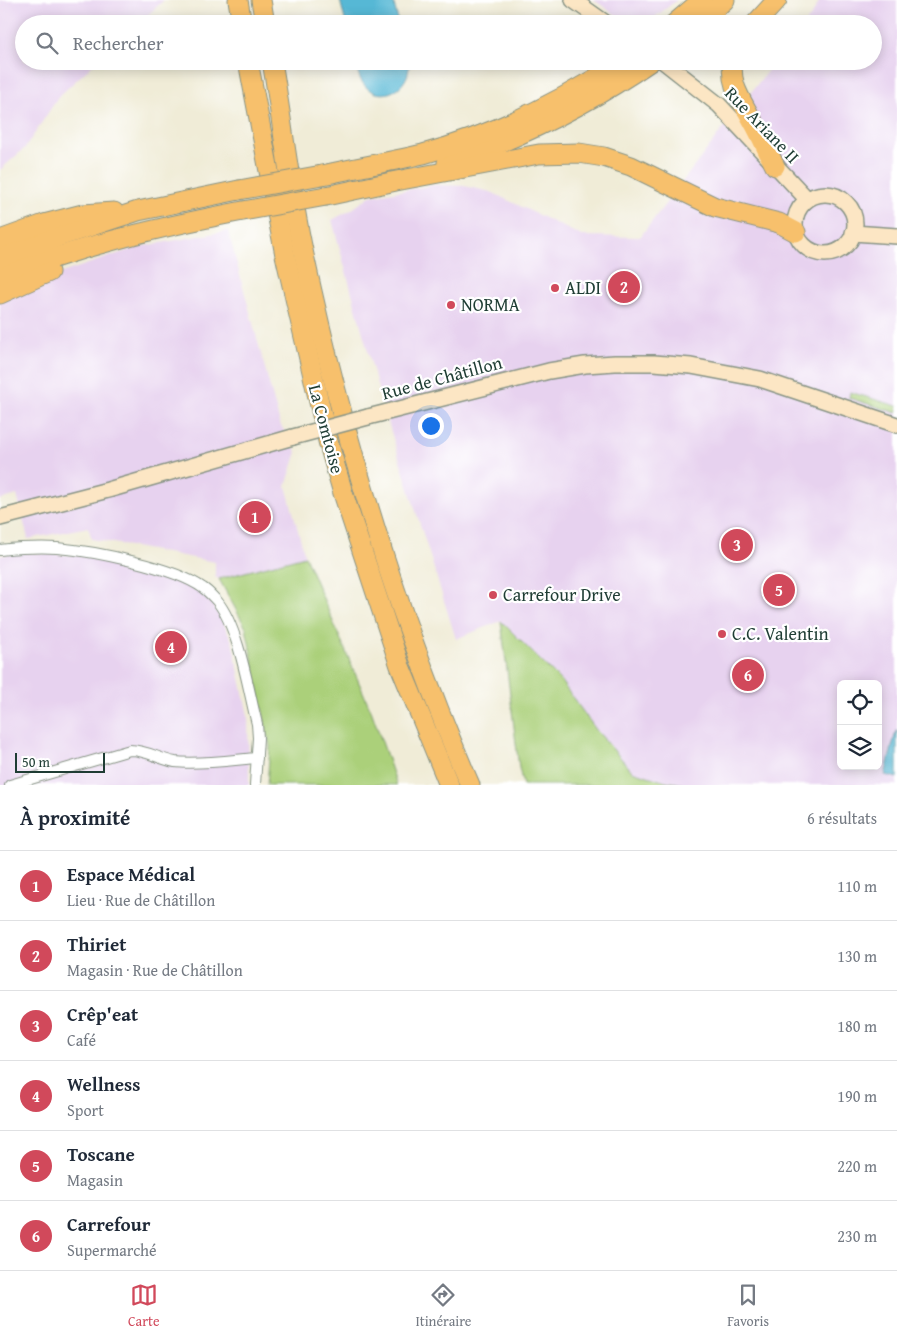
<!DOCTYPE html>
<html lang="fr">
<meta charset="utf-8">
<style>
body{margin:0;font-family:"Gentium Book Plus",serif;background:#f2f2f3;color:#1f2937}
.controls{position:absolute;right:15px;bottom:15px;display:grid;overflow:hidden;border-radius:8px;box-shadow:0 2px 12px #0003}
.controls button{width:45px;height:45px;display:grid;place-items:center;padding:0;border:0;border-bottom:1px solid #e0e1e3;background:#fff;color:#1f2937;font:25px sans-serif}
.scale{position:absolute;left:15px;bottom:12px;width:90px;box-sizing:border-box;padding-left:5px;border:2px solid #1f3d34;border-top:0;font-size:14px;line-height:18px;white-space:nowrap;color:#1f3d34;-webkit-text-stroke:4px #fff;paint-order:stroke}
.you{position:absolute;left:430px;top:425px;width:18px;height:18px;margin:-12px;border:4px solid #fff;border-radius:50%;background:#1a73e8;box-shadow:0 0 0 8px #1a73e833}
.badge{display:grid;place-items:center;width:32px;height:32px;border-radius:50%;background:#d1495b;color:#fff;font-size:16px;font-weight:700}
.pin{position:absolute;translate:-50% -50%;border:2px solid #fff;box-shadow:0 1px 5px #0006}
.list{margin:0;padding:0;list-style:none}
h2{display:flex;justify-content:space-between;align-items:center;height:65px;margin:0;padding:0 20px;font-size:21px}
h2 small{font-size:16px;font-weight:400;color:#747a83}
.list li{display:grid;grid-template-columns:32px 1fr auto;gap:15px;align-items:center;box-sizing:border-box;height:70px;padding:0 20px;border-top:1px solid #e0e1e3}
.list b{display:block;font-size:19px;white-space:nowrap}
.list p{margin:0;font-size:16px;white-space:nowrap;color:#747a83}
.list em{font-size:16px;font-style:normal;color:#747a83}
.icon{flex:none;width:28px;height:28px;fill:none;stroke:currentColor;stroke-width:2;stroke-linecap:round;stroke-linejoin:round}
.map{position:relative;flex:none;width:897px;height:785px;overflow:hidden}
.search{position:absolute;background:#fff;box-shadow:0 2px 12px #0003;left:15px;right:15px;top:15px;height:55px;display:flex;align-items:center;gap:12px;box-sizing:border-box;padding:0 18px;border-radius:28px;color:#747a83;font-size:19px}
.sheet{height:485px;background:#fff}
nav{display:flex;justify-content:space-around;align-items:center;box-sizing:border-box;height:70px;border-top:1px solid #e0e1e3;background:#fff;font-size:14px;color:#747a83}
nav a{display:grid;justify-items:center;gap:2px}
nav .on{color:#d1495b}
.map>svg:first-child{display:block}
.built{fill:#e7d2ef;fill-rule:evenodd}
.green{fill:#abd07a;stroke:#658657}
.water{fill:#56b8d5;stroke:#3a7a84}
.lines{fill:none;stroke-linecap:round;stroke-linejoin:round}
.street-casing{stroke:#889486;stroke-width:12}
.secondary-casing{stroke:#889486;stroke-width:18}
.highway-casing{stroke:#889486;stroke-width:21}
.street{stroke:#fff;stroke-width:10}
.secondary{stroke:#fce6c4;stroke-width:15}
.highway{stroke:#f7c06c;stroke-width:19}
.secondary-bridge-casing{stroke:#889486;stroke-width:18;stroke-linecap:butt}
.highway-bridge-casing{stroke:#889486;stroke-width:21;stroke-linecap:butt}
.secondary-bridge{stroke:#fce6c4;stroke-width:15}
.highway-bridge{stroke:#f7c06c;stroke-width:19}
.poi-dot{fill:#d1495b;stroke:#fff;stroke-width:2}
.labels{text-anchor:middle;stroke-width:4.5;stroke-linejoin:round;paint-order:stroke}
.street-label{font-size:18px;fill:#1f3d34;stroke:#fff}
.poi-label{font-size:18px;fill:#1f3d34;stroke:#fff;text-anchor:start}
</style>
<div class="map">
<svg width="897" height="785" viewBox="0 0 897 785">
<rect width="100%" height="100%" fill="#fff"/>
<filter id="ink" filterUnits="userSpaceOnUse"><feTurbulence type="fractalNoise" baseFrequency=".02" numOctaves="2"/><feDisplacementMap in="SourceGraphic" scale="10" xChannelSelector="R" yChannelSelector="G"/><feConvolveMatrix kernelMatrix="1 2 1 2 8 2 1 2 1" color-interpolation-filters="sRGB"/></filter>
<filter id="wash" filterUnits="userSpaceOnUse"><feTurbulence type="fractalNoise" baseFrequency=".0096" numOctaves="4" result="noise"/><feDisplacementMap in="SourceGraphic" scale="20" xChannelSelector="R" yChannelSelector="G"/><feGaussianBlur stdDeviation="1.12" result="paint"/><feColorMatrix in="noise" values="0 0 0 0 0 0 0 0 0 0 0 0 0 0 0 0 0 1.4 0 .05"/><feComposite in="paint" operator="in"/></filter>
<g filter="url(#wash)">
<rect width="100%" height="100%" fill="#f0ecd7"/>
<g class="built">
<polygon points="0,0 164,0 138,24 24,24 24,61 97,61 59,96 25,148 0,170"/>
<polygon points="594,0 677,0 646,24 629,24"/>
<path d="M820,0h77v785h-210l-27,-5 -28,-9 -131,-150 -45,18 -74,-236 -50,-183 19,-10 19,-14 65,-11 29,1 27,6 91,44 58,1 135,-176h98v-37h-68l7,-9zM841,684h37v82h-37z"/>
<polygon points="228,231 280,424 297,452 286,486 305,556 219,579 215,577 215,562 92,539 88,527 28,539 17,495 0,500 0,301 38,281 138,247"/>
<polygon points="17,552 89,556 159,572 192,585 208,598 222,620 232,641 248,716 249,785 0,785 0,556"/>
</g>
<g class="green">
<polygon points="850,392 897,406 897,413 849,398"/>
<polygon points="305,556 372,713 397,785 267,785 270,747 246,628 219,579"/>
<polygon points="501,621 560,680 597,731 632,771 660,780 687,785 523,785 519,768"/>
</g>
<g class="water">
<polygon points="340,0 393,0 399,24 346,24"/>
<path d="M355,61h54c3,30 -33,46 -48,19 -3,-5 -4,-13 -6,-19z"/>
<polygon points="896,731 897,731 897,778 885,775"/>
</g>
</g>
<g filter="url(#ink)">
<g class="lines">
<defs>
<g id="street">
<path d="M0,550c19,-2 38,-3 57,-2 36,3 117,19 146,40 5,3 10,9 14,13 22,27 31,88 40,123l1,14 -3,47"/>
<path d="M10,785l120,-35c16,0 29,9 45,12 22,3 58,-2 82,-4"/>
</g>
<g id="secondary">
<polyline points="573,0 607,24"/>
<polyline points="663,61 719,105 807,199"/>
<circle cx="825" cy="224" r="30"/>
<polyline points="853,233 897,236"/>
<polyline points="368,417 549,371 585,365 615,363 654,363 691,366 760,379 897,425"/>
<polyline points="0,518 108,490 293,437"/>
</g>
<g id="highway">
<polyline points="238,0 242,24"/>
<polyline points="261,0 265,24"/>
<polyline points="674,24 702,0"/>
<polyline points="698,24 725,0"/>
<polyline points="755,24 777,0"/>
<polyline points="248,61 285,255 328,441 343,493 400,666 449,785"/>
<path d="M272,61c11,64 18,131 32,194 39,182 92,359 166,530"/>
<path d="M733,61c-4,24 9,39 19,59 9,15 15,31 23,46"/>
<path d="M447,163c73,-25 140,-58 204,-102"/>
<path d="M322,175c33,-7 67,-13 101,-21 71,-19 139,-53 200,-93"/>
<polyline points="326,196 396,181 539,154 579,153 604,157 631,166 715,207 779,223 796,232"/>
<polyline points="0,240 44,224 83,214 114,212"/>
<polyline points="0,259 58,237 138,211 239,190"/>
<path d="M0,278c78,-32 160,-51 243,-67"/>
<polyline points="0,294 49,272"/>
</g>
</defs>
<use href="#street" class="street-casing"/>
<use href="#secondary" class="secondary-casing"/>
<use href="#highway" class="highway-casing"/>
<use href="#street" class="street"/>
<use href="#secondary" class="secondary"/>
<use href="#highway" class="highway"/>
<defs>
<polyline id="secondary-bridge" points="293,437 368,417"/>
<g id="highway-bridge">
<polyline points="239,190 322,175"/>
<polyline points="243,211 326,196"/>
</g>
</defs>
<use href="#secondary-bridge" class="secondary-bridge-casing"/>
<use href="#highway-bridge" class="highway-bridge-casing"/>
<use href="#secondary-bridge" class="secondary-bridge"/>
<use href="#highway-bridge" class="highway-bridge"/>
</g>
</g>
<g class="poi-dot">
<circle cx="555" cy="288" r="5"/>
<circle cx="451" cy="305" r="5"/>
<circle cx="493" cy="595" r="5"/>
<circle cx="722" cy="634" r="5"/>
</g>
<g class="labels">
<g class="street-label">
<text transform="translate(762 125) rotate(46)" y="6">Rue Ariane II</text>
<text transform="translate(442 378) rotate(-15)" y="6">Rue de Châtillon</text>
<text transform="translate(326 429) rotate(75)" y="6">La Comtoise</text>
</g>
<g class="poi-label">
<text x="565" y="294">ALDI</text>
<text x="461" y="311">NORMA</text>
<text x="503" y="601">Carrefour Drive</text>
<text x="732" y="640">C.C. Valentin</text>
</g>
</g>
</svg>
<div class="controls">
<button><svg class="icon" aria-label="locate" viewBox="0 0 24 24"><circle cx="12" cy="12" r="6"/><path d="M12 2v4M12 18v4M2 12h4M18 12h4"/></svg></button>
<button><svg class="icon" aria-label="layers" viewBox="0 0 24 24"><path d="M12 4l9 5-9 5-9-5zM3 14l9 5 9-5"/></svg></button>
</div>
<div class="scale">50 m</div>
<div class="you"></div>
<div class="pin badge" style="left:255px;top:517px">1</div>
<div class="pin badge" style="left:624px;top:287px">2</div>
<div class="pin badge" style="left:737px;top:545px">3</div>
<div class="pin badge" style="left:171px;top:647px">4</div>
<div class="pin badge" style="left:779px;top:590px">5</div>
<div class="pin badge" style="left:748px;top:675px">6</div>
<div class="search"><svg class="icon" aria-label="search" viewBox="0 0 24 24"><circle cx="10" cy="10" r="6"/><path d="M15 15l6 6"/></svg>Rechercher</div>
</div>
<section class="sheet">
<h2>À proximité<small>6 résultats</small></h2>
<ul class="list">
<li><span class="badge">1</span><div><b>Espace Médical</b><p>Lieu · Rue de Châtillon</p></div><em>110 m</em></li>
<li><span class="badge">2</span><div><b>Thiriet</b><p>Magasin · Rue de Châtillon</p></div><em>130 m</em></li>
<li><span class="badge">3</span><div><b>Crêp'eat</b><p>Café</p></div><em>180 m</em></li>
<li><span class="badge">4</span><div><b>Wellness</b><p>Sport</p></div><em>190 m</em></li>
<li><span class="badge">5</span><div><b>Toscane</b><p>Magasin</p></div><em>220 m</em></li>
<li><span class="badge">6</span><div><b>Carrefour</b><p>Supermarché</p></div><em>230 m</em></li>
</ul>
</section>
<nav>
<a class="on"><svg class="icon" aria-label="map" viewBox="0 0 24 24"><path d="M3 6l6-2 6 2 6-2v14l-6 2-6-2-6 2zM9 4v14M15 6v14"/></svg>Carte</a>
<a><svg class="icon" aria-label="directions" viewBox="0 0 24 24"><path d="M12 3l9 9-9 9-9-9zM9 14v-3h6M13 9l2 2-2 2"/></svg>Itinéraire</a>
<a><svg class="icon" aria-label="saved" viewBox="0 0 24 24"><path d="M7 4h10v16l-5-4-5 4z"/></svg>Favoris</a>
</nav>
